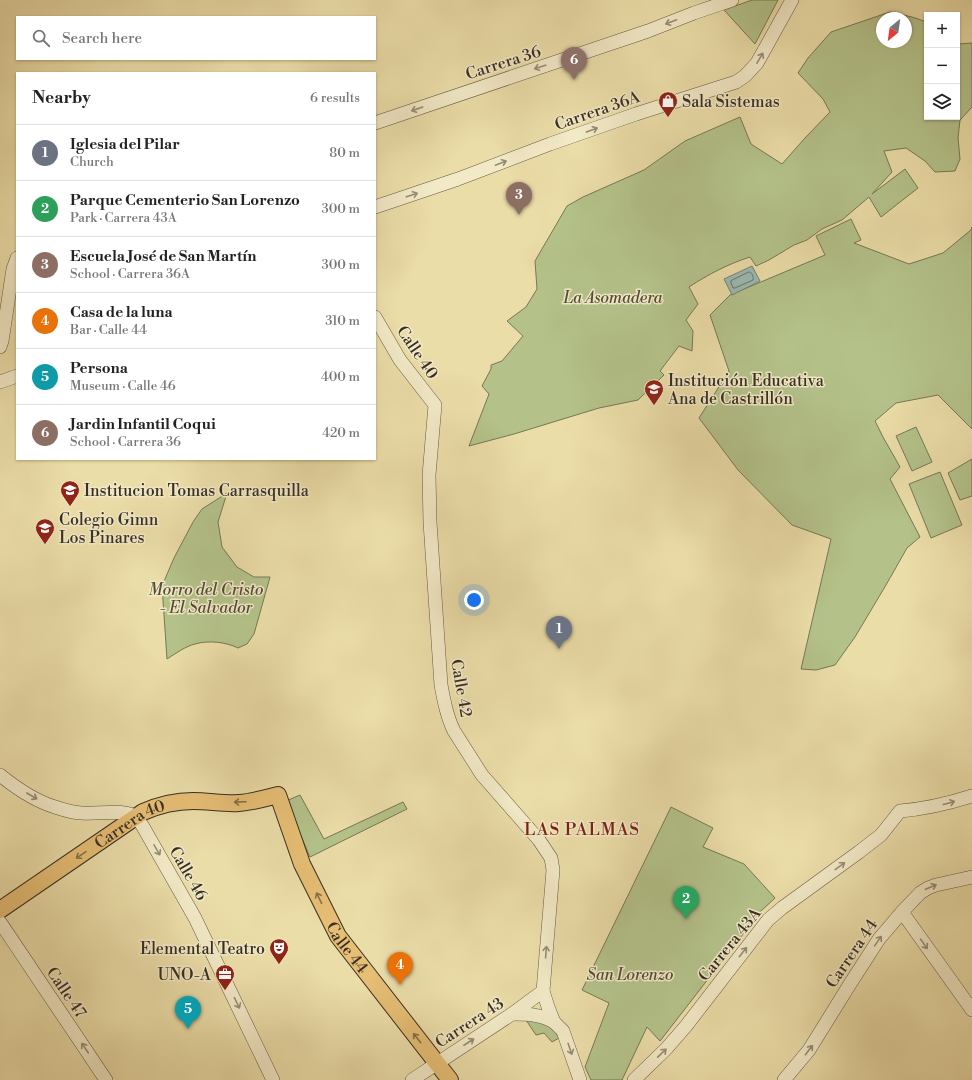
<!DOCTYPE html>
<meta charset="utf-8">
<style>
body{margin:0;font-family:"Libre Bodoni",serif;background:#f6f6f6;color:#222}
.controls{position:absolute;right:12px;top:12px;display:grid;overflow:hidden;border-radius:0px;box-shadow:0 1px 3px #0004}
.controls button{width:36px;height:36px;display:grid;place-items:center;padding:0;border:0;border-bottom:1px solid #e0e0e0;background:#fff;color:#222;font:20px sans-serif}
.compass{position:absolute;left:876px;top:12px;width:36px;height:36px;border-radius:50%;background:#fff;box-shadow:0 1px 3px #0004;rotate:209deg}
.you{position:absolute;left:474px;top:600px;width:14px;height:14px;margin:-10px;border:3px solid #fff;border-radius:50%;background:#1a73e8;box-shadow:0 0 0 6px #1a73e833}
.badge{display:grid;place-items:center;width:26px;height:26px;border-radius:50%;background:#d93025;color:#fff;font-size:13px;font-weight:700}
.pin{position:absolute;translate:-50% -33px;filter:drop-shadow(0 1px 2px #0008)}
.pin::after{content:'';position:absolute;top:21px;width:14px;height:12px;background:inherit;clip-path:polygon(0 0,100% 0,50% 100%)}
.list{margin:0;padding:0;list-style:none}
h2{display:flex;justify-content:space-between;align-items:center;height:52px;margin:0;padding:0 16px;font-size:17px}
h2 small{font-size:13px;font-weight:400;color:#767676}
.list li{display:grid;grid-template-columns:26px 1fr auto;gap:12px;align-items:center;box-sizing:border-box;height:56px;padding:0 16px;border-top:1px solid #e0e0e0}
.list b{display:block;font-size:15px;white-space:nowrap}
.list p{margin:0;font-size:13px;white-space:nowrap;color:#767676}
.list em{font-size:13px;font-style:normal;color:#767676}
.icon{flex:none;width:22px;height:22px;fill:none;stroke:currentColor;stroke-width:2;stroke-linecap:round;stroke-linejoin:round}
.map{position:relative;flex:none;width:972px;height:1080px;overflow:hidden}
.search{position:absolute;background:#fff;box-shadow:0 1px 3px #0004;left:16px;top:16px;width:360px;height:44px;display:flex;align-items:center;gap:10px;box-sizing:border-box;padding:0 14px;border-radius:0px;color:#767676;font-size:15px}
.panel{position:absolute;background:#fff;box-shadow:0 1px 3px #0004;left:16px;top:72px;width:360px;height:388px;border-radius:0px}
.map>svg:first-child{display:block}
.green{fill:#b4c28a;stroke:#767857;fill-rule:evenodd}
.water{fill:#9bbab2;stroke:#738279}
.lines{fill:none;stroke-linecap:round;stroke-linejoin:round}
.shore{stroke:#69746b;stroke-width:1}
.minor-casing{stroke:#645a45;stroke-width:14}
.major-casing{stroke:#372e24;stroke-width:18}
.minor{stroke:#f2e9c6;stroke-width:13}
.major{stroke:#e6be74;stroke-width:16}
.oneway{stroke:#948c75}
.oneway2{stroke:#866f48}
.labels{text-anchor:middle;stroke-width:3;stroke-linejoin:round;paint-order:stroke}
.street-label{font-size:16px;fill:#372e24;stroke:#f2e9c6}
.poi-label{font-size:16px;fill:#372e24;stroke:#f2e9c6;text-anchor:start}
.park-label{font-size:16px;font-style:italic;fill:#504c38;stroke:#f2e9c6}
.neighbourhood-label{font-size:17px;letter-spacing:1px;fill:#7a1f14;stroke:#f2e9c6}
</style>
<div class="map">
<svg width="972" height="1080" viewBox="0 0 972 1080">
<rect width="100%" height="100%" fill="#ebdda8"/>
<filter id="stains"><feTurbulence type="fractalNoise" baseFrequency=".005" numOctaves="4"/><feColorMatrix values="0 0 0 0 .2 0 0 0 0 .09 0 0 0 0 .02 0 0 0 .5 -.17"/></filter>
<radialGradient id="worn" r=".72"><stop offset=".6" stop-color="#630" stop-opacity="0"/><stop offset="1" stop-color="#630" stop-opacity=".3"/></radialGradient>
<g class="green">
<polygon points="752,0 778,0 755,44 724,10"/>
<path d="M890,12l22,5 15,5v95h30v-74l1,1 14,-1v64l-12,13 -2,18 2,21 -5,12 -20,1 -10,-11 -19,-13 -22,3 8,21 -20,22 33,-25 13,19 -37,29 -12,-20 -27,23 -20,9 -15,11 -13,5 -25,15 -13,6 -6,-9c-22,7 -41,17 -61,30l9,17 -12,16 7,11 -1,20 -13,-5 -19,25 4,4 -26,25 -39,8 -85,26 -45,12 20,-52 -7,-8 9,-17v-4l11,-4 21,-25 -16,-15 19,-14 11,-18 -2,-28 32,-55 16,-9 61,-27 41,-29 55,-24 11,27 31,20 23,-26 25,-26 -7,-13 -25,-26 10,-15 23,-26zM882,18h24v24h-24z"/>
<polygon points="851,219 861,240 854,243 909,264 943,253 971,230 972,227 972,429 938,395 896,403 875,421 883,437 900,467 890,479 920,537 907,548 886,585 855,637 835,665 816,670 801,669 831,539 792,525 738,470 699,418 729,371 710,315 730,295 825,255 816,236"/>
<polygon points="916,427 932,462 912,471 896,436"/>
<polygon points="972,459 972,496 960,500 948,473"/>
<polygon points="940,472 962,525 931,538 909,484"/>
<path d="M227,493l-9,29 4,25 15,20 17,10h16l-16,57 -7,10 -9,4c-12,-6 -30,-8 -43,-4 -9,2 -20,10 -28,15l-5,-73 12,-28 19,-36 9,-13z"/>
<polygon points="300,795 324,839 403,802 407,809 310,857 286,801"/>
<polygon points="671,807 713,828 703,847 744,864 775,898 761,911 660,1041 647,1027 622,1080 591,1080 585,1067 609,1003 582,990"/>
<path d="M524,1017c15,5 28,6 35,21l-7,4 -8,-9 -8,2z"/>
</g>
<polygon class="water" points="752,266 760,281 732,295 724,279"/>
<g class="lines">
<path class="shore" d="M749,272c3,0 5,5 4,8l-18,8h-2l-2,-5v-2z"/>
<defs>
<g id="minor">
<polyline points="375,123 648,31 694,13 732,0"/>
<polyline points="375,207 458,179 550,144 636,114 736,82 745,76 757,63 792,0"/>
<path d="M375,317l25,43 35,45 -6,70 1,47 11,163c3,16 6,32 13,46l28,44 57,65 12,18 2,12 -10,121 5,16 6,15 9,9 17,49"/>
<polyline points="0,347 2,341 13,269 17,258"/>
<polyline points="0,382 17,376"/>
<path d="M0,775c16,13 35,26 55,32 9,3 18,6 27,6 14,2 43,-5 54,4 3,2 4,6 6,8l53,93 78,162"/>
<polyline points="902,912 972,1010"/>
<polyline points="0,922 106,1080"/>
<path d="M512,1014c15,0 28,0 42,8"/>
<polyline points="412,1080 512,1014 543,991"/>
<path d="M634,1080l32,-31 20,-23 82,-106 14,-12 77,-56 22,-17 19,-24c26,-2 47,-7 72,-15"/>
<polyline points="784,1080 809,1050 850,984 879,939 902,912 920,893 928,888 936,885 972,877"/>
</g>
<g id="major">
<path id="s1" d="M0,910l143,-98c16,-7 33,-11 50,-11 16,0 31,3 46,2 14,-1 27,-5 39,-8l24,69 36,72 112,144"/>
</g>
</defs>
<use href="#minor" class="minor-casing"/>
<use href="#major" class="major-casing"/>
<use href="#minor" class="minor"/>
<use href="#major" class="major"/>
</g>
<defs><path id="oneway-shaft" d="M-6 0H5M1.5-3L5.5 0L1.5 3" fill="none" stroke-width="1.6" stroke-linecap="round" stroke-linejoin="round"/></defs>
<g class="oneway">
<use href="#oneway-shaft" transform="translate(671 22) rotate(159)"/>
<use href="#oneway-shaft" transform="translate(760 58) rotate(-60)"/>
<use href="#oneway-shaft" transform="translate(540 67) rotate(162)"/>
<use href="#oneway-shaft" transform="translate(417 109) rotate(161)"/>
<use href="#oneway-shaft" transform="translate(592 130) rotate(-20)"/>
<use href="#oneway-shaft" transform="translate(501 163) rotate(-21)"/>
<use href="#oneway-shaft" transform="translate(412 195) rotate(-18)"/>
<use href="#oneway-shaft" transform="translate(32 796) rotate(30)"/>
<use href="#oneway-shaft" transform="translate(949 803) rotate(-15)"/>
<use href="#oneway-shaft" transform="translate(157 850) rotate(60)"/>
<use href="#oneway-shaft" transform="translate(840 866) rotate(-36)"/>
<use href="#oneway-shaft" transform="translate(931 887) rotate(-23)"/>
<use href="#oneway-shaft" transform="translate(878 941) rotate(-55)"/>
<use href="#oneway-shaft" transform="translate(924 944) rotate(55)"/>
<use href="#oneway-shaft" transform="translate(546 952) rotate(-86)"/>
<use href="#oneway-shaft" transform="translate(743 952) rotate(-52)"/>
<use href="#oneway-shaft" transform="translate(237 1003) rotate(64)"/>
<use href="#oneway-shaft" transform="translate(469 1042) rotate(-33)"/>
<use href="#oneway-shaft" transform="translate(85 1048) rotate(-124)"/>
<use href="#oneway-shaft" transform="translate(570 1049) rotate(71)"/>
<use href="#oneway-shaft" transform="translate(809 1050) rotate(-53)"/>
<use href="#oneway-shaft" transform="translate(662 1053) rotate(-44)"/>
</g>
<g class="oneway2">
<use href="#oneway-shaft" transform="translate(240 802) rotate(178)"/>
<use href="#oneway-shaft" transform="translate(81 855) rotate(146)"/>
<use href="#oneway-shaft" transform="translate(319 898) rotate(-116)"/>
<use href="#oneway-shaft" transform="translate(417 1038) rotate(-128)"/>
</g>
<defs>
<symbol id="shop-pin" viewBox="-11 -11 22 30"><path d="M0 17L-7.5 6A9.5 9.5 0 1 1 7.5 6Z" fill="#8f2418" stroke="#f2e9c6"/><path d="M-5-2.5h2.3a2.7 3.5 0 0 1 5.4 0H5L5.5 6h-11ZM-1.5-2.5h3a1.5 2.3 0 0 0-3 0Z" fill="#fff"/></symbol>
<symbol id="school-pin" viewBox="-11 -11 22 30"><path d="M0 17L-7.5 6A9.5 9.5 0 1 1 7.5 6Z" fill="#8f2418" stroke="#f2e9c6"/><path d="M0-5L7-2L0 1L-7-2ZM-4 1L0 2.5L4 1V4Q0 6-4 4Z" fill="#fff"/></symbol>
<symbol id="theatre-pin" viewBox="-11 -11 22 30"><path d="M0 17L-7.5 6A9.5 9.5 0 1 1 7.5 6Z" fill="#8f2418" stroke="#f2e9c6"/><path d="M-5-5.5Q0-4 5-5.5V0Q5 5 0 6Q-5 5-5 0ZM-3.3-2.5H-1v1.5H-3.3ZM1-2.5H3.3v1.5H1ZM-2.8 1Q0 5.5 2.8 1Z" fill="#fff"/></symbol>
<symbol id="office-pin" viewBox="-11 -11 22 30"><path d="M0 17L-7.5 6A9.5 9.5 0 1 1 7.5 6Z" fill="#8f2418" stroke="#f2e9c6"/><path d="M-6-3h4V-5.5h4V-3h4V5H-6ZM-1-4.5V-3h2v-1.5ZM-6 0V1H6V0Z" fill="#fff"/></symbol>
</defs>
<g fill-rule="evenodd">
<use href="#shop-pin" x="657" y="90" width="22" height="30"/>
<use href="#school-pin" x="643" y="378" width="22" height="30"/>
<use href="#school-pin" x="59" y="479" width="22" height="30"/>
<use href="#school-pin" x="34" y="517" width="22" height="30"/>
<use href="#theatre-pin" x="268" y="937" width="22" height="30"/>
<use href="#office-pin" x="214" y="963" width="22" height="30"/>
</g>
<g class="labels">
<g class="street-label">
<text transform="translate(503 62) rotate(-18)" y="6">Carrera 36</text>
<text transform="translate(597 110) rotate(-19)" y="6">Carrera 36A</text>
<text transform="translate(418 352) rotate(56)" y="6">Calle 40</text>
<text transform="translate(462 688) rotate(80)" y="6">Calle 42</text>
<text dy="6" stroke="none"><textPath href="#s1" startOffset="156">Carrera 40</textPath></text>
<text transform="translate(189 873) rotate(60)" y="6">Calle 46</text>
<text transform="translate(729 944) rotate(-51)" y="6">Carrera 43A</text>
<text dy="6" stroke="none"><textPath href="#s1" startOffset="479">Calle 44</textPath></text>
<text transform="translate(851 953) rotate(-56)" y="6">Carrera 44</text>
<text transform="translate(67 992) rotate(56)" y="6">Calle 47</text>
<text transform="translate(469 1022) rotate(-33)" y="6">Carrera 43</text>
</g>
<g class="poi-label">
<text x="682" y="107">Sala Sistemas</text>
<text x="668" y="386">Institución Educativa<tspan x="668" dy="18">Ana de Castrillón</tspan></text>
<text x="84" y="496">Institucion Tomas Carrasquilla</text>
<text x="59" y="525">Colegio Gimn<tspan x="59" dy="18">Los Pinares</tspan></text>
<text x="265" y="954" text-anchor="end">Elemental Teatro</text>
<text x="211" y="980" text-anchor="end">UNO-A</text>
</g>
<g class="park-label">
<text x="613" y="303">La Asomadera</text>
<text x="206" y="595">Morro del Cristo<tspan x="206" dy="18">- El Salvador</tspan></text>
<text x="630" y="980">San Lorenzo</text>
</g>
<g class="neighbourhood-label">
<text x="582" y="835">LAS PALMAS</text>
</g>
</g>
<rect width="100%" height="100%" filter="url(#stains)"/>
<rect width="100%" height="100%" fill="url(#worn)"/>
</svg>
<div class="controls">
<button>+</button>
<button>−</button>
<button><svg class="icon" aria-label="layers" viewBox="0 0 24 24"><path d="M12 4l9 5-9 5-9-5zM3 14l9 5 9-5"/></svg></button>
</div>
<svg class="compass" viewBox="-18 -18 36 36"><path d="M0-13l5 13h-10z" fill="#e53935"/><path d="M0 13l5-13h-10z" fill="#767676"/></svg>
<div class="you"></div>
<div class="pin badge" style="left:559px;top:649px;background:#6b7280">1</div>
<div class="pin badge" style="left:686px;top:919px;background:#2e9e5b">2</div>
<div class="pin badge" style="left:519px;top:215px;background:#8d6e63">3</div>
<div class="pin badge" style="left:400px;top:985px;background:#e8710a">4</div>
<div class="pin badge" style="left:188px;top:1029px;background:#0f9aa8">5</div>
<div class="pin badge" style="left:574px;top:80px;background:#8d6e63">6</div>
<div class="search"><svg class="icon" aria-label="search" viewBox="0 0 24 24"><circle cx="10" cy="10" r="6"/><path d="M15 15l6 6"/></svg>Search here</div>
<section class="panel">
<h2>Nearby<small>6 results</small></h2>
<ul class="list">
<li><span class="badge" style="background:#6b7280">1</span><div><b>Iglesia del Pilar</b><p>Church</p></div><em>80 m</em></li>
<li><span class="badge" style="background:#2e9e5b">2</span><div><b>Parque Cementerio San Lorenzo</b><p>Park · Carrera 43A</p></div><em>300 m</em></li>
<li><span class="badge" style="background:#8d6e63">3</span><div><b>Escuela José de San Martín</b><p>School · Carrera 36A</p></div><em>300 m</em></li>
<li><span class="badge" style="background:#e8710a">4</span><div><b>Casa de la luna</b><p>Bar · Calle 44</p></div><em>310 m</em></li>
<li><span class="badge" style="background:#0f9aa8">5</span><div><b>Persona</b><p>Museum · Calle 46</p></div><em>400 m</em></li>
<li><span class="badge" style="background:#8d6e63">6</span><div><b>Jardin Infantil Coqui</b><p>School · Carrera 36</p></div><em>420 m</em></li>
</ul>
</section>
</div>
